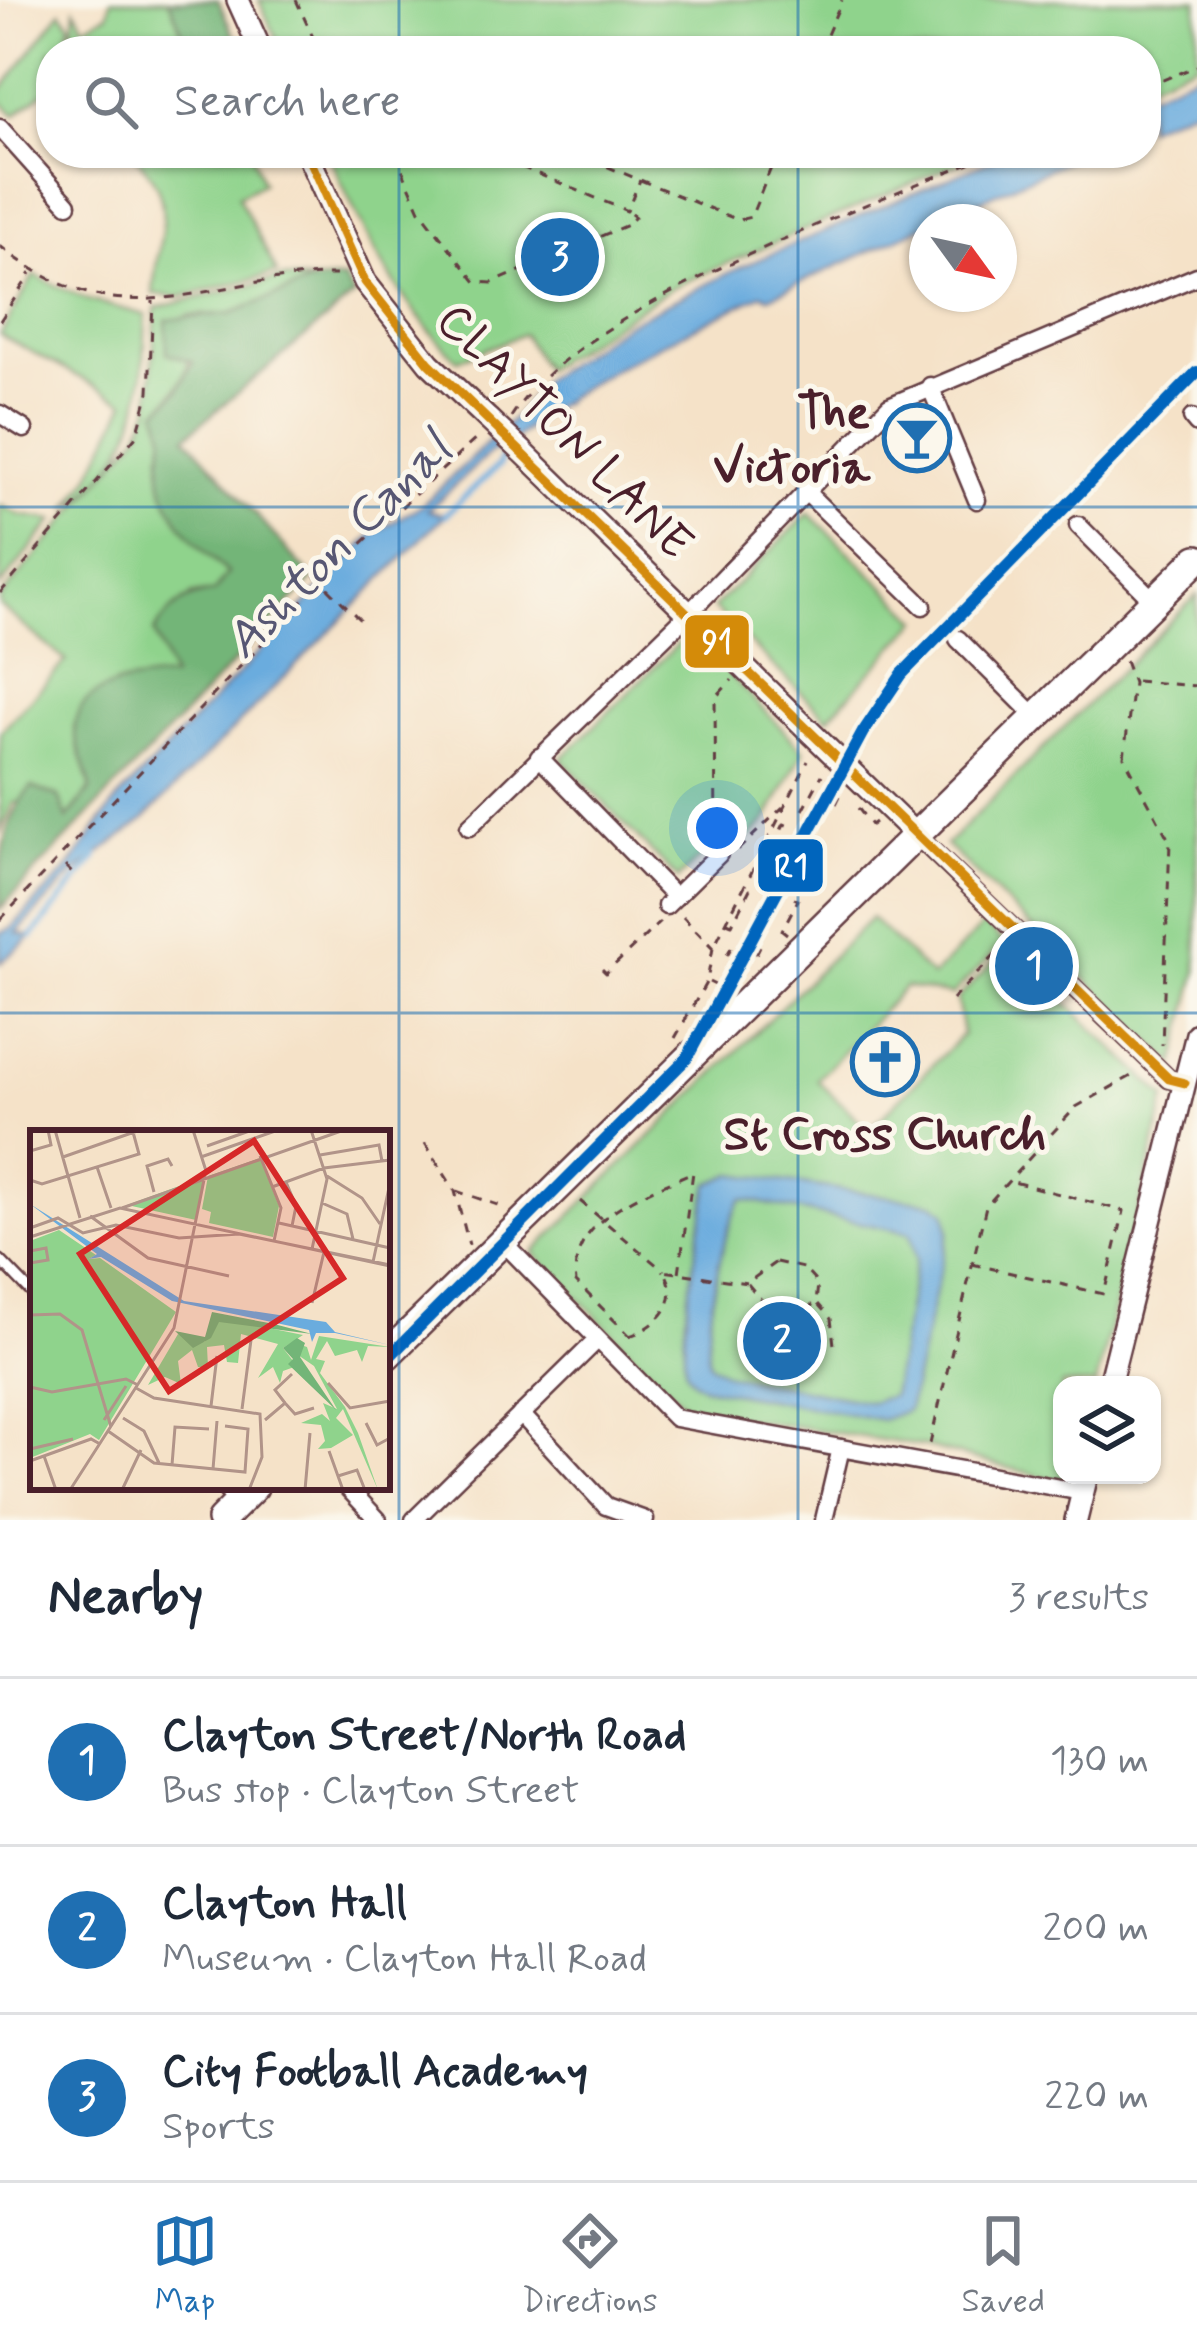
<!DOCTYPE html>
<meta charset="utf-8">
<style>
body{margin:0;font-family:Mynerve,sans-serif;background:#f2f2f3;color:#1f2937}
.controls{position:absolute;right:36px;bottom:36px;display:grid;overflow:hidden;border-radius:24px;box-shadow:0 3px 9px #0004}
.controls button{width:108px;height:108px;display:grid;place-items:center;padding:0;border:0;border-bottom:3px solid #e0e1e3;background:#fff;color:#1f2937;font:60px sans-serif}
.compass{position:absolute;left:909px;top:204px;width:108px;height:108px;border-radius:50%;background:#fff;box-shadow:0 3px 9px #0004;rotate:123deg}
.you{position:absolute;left:717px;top:828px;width:42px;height:42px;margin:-30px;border:9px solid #fff;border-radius:50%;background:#1a73e8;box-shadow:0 0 0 18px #1a73e833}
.badge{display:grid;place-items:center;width:78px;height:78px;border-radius:50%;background:#1f6fb2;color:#fff;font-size:39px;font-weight:700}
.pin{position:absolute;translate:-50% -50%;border:6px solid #fff;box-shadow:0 3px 12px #0006}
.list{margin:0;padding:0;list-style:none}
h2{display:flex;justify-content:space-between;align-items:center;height:156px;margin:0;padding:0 48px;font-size:51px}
h2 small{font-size:39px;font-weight:400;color:#747a83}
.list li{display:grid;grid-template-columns:78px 1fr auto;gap:36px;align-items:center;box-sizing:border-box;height:168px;padding:0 48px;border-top:3px solid #e0e1e3}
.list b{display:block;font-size:45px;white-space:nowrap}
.list p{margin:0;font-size:39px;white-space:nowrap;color:#747a83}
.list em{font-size:39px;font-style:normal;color:#747a83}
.icon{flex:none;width:66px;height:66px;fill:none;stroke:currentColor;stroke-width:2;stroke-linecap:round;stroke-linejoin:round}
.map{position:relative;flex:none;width:1197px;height:1520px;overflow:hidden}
.search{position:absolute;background:#fff;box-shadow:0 3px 9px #0004;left:36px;right:36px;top:36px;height:132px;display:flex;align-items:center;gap:30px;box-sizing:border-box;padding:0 42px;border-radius:48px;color:#747a83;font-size:45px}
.sheet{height:660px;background:#fff}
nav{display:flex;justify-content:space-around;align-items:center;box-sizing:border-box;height:168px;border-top:3px solid #e0e1e3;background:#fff;font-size:33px;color:#747a83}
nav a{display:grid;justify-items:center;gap:6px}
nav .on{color:#1f6fb2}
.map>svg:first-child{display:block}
.green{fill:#8fd38c;stroke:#6c795c;stroke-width:3}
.forest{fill:#73b578;stroke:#5e6a52;stroke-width:3}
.water{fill:#6aacde;stroke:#5a6684;stroke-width:3;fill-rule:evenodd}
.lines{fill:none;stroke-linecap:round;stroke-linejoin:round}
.stream{stroke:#6aacde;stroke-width:6}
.service-casing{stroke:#643c43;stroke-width:14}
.minor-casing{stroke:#643c43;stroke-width:21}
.tertiary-casing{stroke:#643c43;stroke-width:26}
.primary-casing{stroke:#643c43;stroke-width:32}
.path{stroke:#643c43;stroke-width:3;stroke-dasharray:9 9;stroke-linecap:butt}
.service{stroke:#fff;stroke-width:9}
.minor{stroke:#fff;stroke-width:16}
.tertiary{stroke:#fff;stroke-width:21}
.primary{stroke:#fff;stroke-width:27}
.tertiary-bridge-casing{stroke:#643c43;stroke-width:26;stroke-linecap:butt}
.path-bridge{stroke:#643c43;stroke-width:3;stroke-dasharray:9 9;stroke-linecap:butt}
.tertiary-bridge{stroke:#fff;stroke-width:21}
.bus-1-casing{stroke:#fbf7ec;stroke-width:18}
.bus-1{stroke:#d48b09;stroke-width:9}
.rail-1-casing{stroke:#fbf7ec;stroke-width:21}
.rail-1{stroke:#0065bd;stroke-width:12}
.grid{fill:none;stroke:#1f6fb2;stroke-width:3;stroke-opacity:0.55}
.labels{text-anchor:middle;stroke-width:10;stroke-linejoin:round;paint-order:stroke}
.poi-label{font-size:48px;font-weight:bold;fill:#4a1f2b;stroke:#fbf7ec;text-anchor:end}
.street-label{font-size:48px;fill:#4a1f2b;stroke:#fbf7ec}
.water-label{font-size:51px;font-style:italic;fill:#575773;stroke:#fbf7ec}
.inset-road{fill:none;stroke:#b19489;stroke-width:3}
.view{fill:#d62828;fill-opacity:0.15;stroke:#d62828;stroke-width:6}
.inset-edge{fill:none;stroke:#4a1f2b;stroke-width:6}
.line-badge{stroke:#fbf7ec;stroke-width:4.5}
.badge-label{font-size:33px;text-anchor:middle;font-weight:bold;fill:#fff}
</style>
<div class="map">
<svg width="1197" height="1520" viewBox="0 0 1197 1520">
<rect width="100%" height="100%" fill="#fbf7ec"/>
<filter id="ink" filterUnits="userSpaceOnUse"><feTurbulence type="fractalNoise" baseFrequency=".00833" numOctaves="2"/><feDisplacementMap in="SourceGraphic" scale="24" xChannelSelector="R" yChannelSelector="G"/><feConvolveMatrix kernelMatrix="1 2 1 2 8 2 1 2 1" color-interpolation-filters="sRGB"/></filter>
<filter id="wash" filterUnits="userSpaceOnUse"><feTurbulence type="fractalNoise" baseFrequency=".004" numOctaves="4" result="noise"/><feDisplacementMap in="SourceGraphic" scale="48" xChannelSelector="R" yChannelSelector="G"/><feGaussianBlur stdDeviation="2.7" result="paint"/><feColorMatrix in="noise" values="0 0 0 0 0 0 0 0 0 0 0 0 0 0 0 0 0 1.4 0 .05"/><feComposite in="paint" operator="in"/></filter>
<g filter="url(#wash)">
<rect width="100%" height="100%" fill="#f5e2c8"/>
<g class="green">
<polygon points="111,0 169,0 190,51 70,51 75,9 85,26 108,14"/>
<polygon points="259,0 1197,0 1197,62 1146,84 1146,51 1142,51 1146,40 1127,32 1119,51 282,51"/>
<polygon points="61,11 70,23 64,51 51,51 51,87 15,115 0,101 0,92"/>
<path d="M132,153h119l12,30 -25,13 39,77 -98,24 -26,-3c3,-58 30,-92 -21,-141z"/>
<path d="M328,153h654l-309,134 -129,82 -21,-35 -65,26c-62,-58 -96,-130 -130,-207z"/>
<path d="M34,275l54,25 58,15c-3,85 -4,137 -79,194l23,-32 36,-75 -126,-67z"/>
<path d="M282,278l32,3 -82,32 -43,3c4,43 1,64 -32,95 13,29 4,29 4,56 0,29 46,89 67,106l-14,19 -23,3 -23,61 5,22 -58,6 -41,44 17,61 -25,31 -8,-23 -45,6 -13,30v-101l66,-71 -66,-55v-8l138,-162 12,-29 6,-99z"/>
<polygon points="0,505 20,515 54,520 0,587"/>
<polygon points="809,513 919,620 828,718 713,608"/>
<polygon points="1197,595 1197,973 1175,1065 946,845"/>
<polygon points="689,633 804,751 766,821 735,851 720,838 678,879 561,759"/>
<polygon points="871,918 932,977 984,924 1004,943 952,995 905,987 817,1080 869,1130 963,1034 957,999 1008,947 1166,1098 1096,1385 1062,1385 1062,1475 1074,1475 1071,1484 927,1447 690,1410 533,1253"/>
</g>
<g class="forest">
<polygon points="169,0 218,0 241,51 190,51"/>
<path d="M344,279l10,17 -168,140 127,143 -313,330c0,-47 0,-90 32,-122l27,10 8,22 24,-30c-3,-18 -18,-48 -16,-65 6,-42 65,-44 97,-47l-18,-45c16,-25 30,-36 60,-40l14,-19c-28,-25 -69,-64 -67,-105 1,-25 7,-33 -4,-57l21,-20 15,-29 -26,-9 -1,-33 66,-7 82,-32z"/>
</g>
<g class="water">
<polygon points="1197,72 1197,106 1146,127 1146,95"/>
<path d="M1007,153h77l-315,144 -7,-3c-85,43 -192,87 -258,156l-12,1 -64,59 17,5 -303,306 -70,54 -55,58 15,4 -32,26v-30l11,-5 57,-59 48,-68 258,-268 48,-28 95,-90 27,-36 80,-54 119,-59z"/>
<path d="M733,1174l200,29 13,9 3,19 -41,179 -26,10 -179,-33c-9,-6 -16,-10 -18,-21 -6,-39 16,-140 24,-182zM743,1199l167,34 6,26 -24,137 -22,6 -142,-28 -18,-10c-10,-21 15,-151 33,-165z"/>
</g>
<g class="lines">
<g class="stream">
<polyline points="445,515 499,465 504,450"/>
<polyline points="32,937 97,856"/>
</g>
</g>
</g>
<g filter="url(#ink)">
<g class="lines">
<defs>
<g id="service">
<polyline points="0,1260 33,1294"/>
<polyline points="219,1487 232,1501"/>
</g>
<g id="minor">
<polyline points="0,128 68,204"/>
<polyline points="930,386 977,500"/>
<polyline points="0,414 24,429"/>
<polyline points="1192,418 1197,424"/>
<polyline points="806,492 923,606"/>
<polyline points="1078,525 1154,601"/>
<polyline points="958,639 1037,718"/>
<polyline points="539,757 675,897"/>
<polyline points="469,827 691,611 889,406 1197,276"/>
<polyline points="916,835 1169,1079 1185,1083"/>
<polyline points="666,906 719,854"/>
<polyline points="502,1241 675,1418 1082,1492"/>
<polyline points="521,1414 606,1506 645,1520"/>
<polyline points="347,1487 378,1520"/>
<polyline points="414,1520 595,1342"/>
<polyline points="824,1520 841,1448"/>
</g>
<g id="tertiary">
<polyline points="238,0 261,51"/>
<polyline points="307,153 365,282 429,363 488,419"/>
<polyline points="522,451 916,835"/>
<polyline points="1109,1385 1197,1034"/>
<polyline points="1076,1520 1087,1475"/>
</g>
<g id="primary">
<polyline points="387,1355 1197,559"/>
<polyline points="221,1520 254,1487"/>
</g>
</defs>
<use href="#service" class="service-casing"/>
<use href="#minor" class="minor-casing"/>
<use href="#tertiary" class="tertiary-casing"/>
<use href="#primary" class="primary-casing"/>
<g class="path">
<polyline points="296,0 317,46 329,51"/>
<polyline points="820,51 842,0"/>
<polyline points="1146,87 1197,66"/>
<polyline points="395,153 420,210 476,282 492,283 627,225 635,217 627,211"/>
<polyline points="488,153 627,211 640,180"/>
<polyline points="574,153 738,220 751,217 777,153"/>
<path d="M0,246c127,102 206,26 343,29"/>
<polyline points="0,321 31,273"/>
<path d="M511,417c72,-114 354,-209 482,-264"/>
<polyline points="0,593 137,435 149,392 153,301"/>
<polyline points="1125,661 1133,683 1124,757 1170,842 1162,1045"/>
<polyline points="1136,681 1197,686"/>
<polyline points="836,804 843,790"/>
<polyline points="858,808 871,825 875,822"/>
<polyline points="803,810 822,775"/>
<polyline points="716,837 715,698 732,680"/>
<polyline points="738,850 783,807"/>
<polyline points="763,855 768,857 784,824 789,826"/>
<polyline points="65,866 75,876"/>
<polyline points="683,917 713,948"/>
<polyline points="0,920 326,576 478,437"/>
<polyline points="727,922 732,924 750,889 755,892"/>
<polyline points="787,934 782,930 798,900 792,897"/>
<polyline points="760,946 756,954 761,959"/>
<polyline points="727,955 732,946"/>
<polyline points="602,969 606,973 660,922"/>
<polyline points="709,982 727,991"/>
<polyline points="952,1000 1003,947"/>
<polyline points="675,1038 707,981 713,948 808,761"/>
<polyline points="425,1143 455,1191 469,1245"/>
<polyline points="456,1191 504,1207"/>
<polyline points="580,1201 664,1271"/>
<polygon points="776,1262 803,1268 818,1284 816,1303 795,1315 771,1311 747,1283"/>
<polyline points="972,1264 1104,1294 1124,1211 1010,1181"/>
<polyline points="818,1304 831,1319 834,1345"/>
<path d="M629,1336c29,-9 54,-35 35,-65l83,12"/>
<path d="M630,1336l-54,-54c-9,-64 72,-90 117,-110l-14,101"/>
<polyline points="930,1444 986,1206 1076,1107 1135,1074"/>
</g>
<use href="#service" class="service"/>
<use href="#minor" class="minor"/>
<use href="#tertiary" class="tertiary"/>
<use href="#primary" class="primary"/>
<defs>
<polyline id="tertiary-bridge" points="488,419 522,451"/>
</defs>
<use href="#tertiary-bridge" class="tertiary-bridge-casing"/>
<polyline class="path-bridge" points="315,575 361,621"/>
<use href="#tertiary-bridge" class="tertiary-bridge"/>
<defs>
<polyline id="bus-1" points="307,153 365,282 429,363 1169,1079 1185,1083"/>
</defs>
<use href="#bus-1" class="bus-1-casing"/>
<use href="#bus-1" class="bus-1"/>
<defs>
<polyline id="rail-1" points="387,1359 687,1058 863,732 902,674 1197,372"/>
</defs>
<use href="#rail-1" class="rail-1-casing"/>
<use href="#rail-1" class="rail-1"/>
</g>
</g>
<path class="grid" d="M399,0v51M798,0v51M399,153v1367M798,153v1367M0,507h1197M0,1013h1197"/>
<defs>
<symbol id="bar-ring" viewBox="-11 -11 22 22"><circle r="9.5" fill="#fbf7ec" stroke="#1f6fb2" stroke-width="1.5"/><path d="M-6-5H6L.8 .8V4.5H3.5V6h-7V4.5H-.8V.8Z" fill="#1f6fb2"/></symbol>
<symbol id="church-ring" viewBox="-11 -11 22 22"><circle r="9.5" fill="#fbf7ec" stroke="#1f6fb2" stroke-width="1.5"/><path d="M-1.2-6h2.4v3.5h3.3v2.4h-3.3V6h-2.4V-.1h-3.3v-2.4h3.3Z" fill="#1f6fb2"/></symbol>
</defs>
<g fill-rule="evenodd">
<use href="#bar-ring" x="879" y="400" width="76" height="76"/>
<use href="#church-ring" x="847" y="1024" width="76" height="76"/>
</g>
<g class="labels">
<g class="poi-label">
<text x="870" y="427">The<tspan x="870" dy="55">Victoria</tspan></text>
<text x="885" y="1149" text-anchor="middle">St Cross Church</text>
</g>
<g class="street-label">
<text transform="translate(566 430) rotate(45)" y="17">CLAYTON LANE</text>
</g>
<g class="water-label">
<text transform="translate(336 544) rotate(-45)" y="18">Ashton Canal</text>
</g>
</g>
<g transform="translate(30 1130)">
<rect width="360" height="360" fill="#f5e2c8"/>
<path d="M230,28l19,48 -6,31 -64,-14 2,-11 -9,-3 6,-33zM174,47l-8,43 -69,-15zM29,100l37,25 -7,4 11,-1 76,54 -77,128 -9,-6 -60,24v-217zM204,191l69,14 -20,13 14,18 -14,5 -3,12 -7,-16 -15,11 20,-34 -37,-10 -3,29 -11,-1 -3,-17 -17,2 1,20h-10l-6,-17 -14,11 3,23 -16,-7 -17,8 30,-51 26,8 14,-20zM289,206l71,11 -22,-1 -6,16 -5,-12 -22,6 -8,-15 -11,18 9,2 -5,12 25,34 13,26 20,57 -35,-81 -7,9 17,17 -22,13 -13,1 7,-8 -4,-16 -20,-2 21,-9 8,7 -7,-18 14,6 -23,-43 -16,-11v-11l9,3 4,13z" fill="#8fd38c"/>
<path d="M182,182l62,12 38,10 -93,-12 -8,16 -18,10 -18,-17 30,6zM267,208l8,5 -5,14 36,53 -48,-46 5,-5 -10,-11z" fill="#73b578"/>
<path d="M0,74l154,97 142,21 9,10 55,13 -55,-12h-19l-4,9 -3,-12 -137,-29 -71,-44 -12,2 8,-5z" fill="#6aacde"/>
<path class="inset-road" d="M25,0l25,88M163,0l14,44M281,0l16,49 -15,70M177,16l45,-16M0,21l21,-6 -3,-15M290,25l59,-10 3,16M230,26l21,52 -7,33M33,27l77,-27M171,27l77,-27M67,37l14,41M297,46l35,22 18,26M0,50l12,4 97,-30 -6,-22M256,52l10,24 -4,20M242,57l52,-19 66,-8M124,62l-7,-26 21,-7 4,7M292,73l25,11 6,25M92,78l222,-78M60,86l58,42 81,18M249,93l111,25M0,98l28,-10 25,15 33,-8 63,13 60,-4 151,31M0,107l90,-29 270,58M0,121l16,-3 2,12 -18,3M343,132l17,-79M282,173l12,-51M0,185l30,-1 22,16 29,97M298,253l22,25 40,-7M0,257l22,5 74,-13 12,6M106,258l18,10 106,16 2,43 -13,33M255,273l-10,-13 17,-16M181,276l6,-50M212,279l9,-69M93,288l21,13 15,32M74,290l22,-34M235,290l20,-17 10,11 19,-6M336,293l11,22 13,-7M78,301l46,32 91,9 3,-43 -23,-3M0,319l43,-10M299,321l14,39M14,326l12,34M0,331l61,-22 9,5M142,335l3,-38 34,2M183,339l4,-48M308,346l19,-6 8,20M40,360l104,-162 31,-153M92,360l19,-40M275,360l5,-57"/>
<path class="view" d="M224,11l89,137 -174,113 -89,-137z"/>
<rect width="360" height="360" class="inset-edge"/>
</g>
<g class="line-badge">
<rect x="683" y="613" width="68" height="57" rx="12" fill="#d48b09"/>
<rect x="756" y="837" width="69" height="57" rx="12" fill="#0065bd"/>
</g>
<g class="badge-label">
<text x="717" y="653">91</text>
<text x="791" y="877">R1</text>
</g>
</svg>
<div class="controls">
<button><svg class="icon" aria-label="layers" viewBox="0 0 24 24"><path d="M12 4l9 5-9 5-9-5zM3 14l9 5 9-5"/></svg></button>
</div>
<svg class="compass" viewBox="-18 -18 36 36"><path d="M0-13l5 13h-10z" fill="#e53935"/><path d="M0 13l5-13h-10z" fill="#747a83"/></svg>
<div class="you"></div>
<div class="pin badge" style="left:1034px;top:966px">1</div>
<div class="pin badge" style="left:782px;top:1341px">2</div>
<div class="pin badge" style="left:560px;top:257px">3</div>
<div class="search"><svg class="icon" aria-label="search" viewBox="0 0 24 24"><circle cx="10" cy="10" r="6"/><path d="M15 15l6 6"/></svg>Search here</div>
</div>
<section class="sheet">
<h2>Nearby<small>3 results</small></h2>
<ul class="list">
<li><span class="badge">1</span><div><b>Clayton Street/North Road</b><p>Bus stop · Clayton Street</p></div><em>130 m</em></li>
<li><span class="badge">2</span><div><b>Clayton Hall</b><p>Museum · Clayton Hall Road</p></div><em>200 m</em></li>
<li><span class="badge">3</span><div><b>City Football Academy</b><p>Sports</p></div><em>220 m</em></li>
</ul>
</section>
<nav>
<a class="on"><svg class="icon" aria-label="map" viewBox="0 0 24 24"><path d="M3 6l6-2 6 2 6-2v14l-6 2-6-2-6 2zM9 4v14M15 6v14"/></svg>Map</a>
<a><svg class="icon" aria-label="directions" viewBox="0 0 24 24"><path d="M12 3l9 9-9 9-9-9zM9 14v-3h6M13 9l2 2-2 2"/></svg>Directions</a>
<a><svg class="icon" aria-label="saved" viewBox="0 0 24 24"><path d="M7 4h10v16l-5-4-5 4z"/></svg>Saved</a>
</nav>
